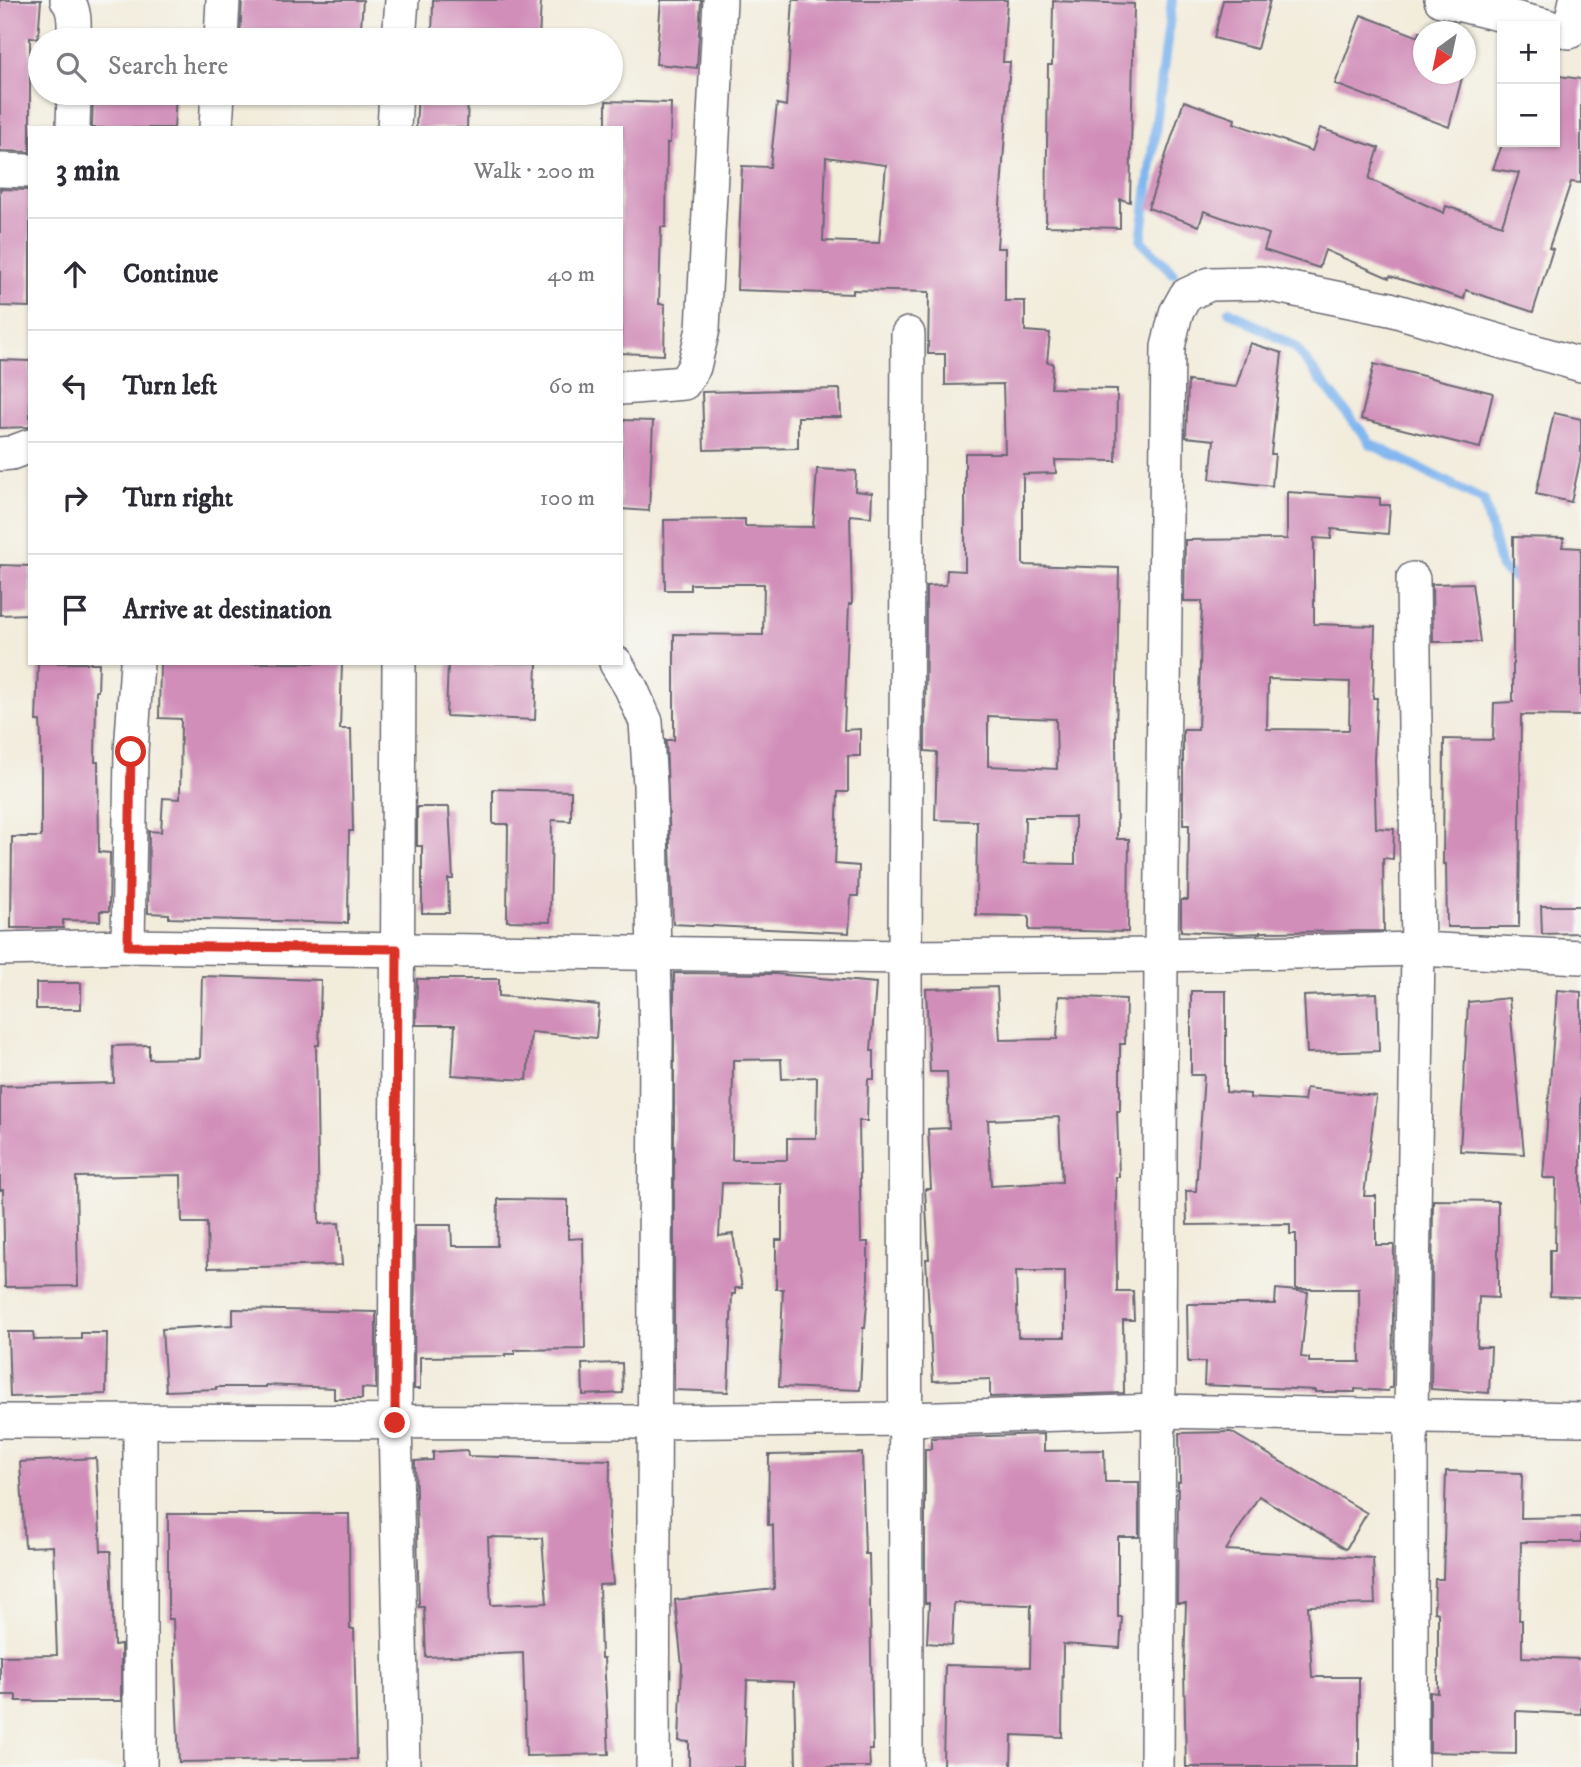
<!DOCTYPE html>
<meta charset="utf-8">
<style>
body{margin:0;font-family:"IM FELL DW Pica",serif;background:#f7f7f7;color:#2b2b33}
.controls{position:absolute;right:21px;top:21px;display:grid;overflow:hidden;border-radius:0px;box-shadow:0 2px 5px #0004}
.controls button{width:63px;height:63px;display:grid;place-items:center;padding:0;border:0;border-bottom:2px solid #e1e1e2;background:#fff;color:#2b2b33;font:35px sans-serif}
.compass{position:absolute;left:1413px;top:21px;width:63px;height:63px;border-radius:50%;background:#fff;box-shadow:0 2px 5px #0004;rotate:213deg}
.stop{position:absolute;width:21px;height:21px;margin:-16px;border:5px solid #d93025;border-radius:50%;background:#fff}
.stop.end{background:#d93025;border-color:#fff;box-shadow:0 2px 7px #0008}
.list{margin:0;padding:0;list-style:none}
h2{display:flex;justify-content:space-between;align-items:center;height:91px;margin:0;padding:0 28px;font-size:30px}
h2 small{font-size:23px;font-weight:400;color:#7c7c81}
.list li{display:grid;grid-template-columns:46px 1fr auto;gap:21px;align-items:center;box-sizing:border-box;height:112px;padding:0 28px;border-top:2px solid #e1e1e2}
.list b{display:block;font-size:26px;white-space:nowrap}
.list em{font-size:23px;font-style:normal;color:#7c7c81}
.icon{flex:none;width:38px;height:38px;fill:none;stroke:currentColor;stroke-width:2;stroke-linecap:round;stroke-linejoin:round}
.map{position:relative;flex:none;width:1581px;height:1767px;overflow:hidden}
.search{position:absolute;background:#fff;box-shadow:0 2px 5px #0004;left:28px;top:28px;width:595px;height:77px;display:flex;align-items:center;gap:18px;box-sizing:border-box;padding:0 24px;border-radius:38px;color:#7c7c81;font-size:26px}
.panel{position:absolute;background:#fff;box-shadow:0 2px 5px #0004;left:28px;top:126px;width:595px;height:539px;border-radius:0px}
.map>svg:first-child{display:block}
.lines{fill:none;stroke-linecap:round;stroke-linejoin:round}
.stream{stroke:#81b6ef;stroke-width:10}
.building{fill:#d18eb9;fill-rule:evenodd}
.minor-casing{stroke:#6b6973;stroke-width:36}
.minor{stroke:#fff;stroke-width:33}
.route{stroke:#d93025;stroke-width:9}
</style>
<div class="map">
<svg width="1581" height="1767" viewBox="0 0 1581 1767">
<rect width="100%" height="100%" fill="#f6f6f2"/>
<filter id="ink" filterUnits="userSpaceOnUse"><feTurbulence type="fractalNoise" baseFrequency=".0143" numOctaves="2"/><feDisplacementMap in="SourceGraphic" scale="14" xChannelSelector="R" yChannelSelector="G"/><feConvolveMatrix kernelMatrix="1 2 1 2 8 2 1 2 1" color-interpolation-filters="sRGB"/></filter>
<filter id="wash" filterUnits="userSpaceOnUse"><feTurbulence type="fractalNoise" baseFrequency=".00686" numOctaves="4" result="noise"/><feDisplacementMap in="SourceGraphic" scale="28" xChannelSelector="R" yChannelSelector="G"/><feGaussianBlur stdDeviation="1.57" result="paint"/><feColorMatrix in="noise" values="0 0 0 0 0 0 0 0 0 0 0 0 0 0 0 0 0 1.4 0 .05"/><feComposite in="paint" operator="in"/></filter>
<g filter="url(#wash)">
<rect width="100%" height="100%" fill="#f2ecdb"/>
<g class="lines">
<g class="stream">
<polyline points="1172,0 1141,241 1173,273"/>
<polyline points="1229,311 1295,347 1371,444 1484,501 1501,568 1523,584"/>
</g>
</g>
<g id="blocks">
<g class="building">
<polygon points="0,0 41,0 38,38 30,37 30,152 0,151"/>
<polygon points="242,0 363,0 360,40 240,40"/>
<polygon points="433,0 541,0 539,40 432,40"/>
<polygon points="661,0 701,0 697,68 656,64"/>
<path d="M793,0h214l-4,62h7l-13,186h8v53h20v30l25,2 -3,29 6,1 -2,25 66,1 -1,72 -61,-1 1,13 -33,1v91l96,3 -3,172 1,99h12l-1,93 -99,-2v-14l-53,-1 1,-94 -42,-1 2,-68 -12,-1 1,-165 20,-1 1,-15 18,1v-118h40l-2,-69 -58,1v-31h-17l1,-62 -76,-2v4l-116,-4 5,-124 28,1 7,-63 9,2zM826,157l60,8 -7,78 -56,-2zM988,716l68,3 1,50 -69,-3zM1025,817h50v47l-51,-1z"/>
<polygon points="1223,0 1270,0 1257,49 1214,38"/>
<polygon points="1053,1 1134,4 1130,202 1120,199 1120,228 1046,226 1048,65 1052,65"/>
<polygon points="1361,15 1419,37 1420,32 1424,33 1424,74 1463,74 1449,127 1335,84"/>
<polygon points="1559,76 1581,79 1581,183 1571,182 1549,248 1553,249 1533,312 1466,290 1464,299 1390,276 1389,278 1325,250 1319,268 1264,250 1269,234 1204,211 1199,226 1148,208 1184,101 1235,119 1234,123 1312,151 1320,128 1379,148 1369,179 1444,213 1446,206 1502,225 1519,173 1493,169 1503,142 1555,142 1555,77"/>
<polygon points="93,93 124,96 124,93 176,93 174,128 92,128"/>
<polygon points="418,93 468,93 467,128 416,128"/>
<polygon points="606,101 671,103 670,143 667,143 666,227 661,227 659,304 665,304 664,355 621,353 621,128 606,128"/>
<polygon points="0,189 30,190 30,307 0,306"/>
<polygon points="1250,343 1282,353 1271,454 1275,454 1272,486 1210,479 1214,440 1186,437 1188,381 1236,387"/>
<polygon points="0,360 30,361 30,427 0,428"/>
<polygon points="1374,364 1493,393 1480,448 1361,419"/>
<polygon points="840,389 841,417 798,417 798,448 704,450 702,392"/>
<polygon points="1554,413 1581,419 1581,457 1571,502 1536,494"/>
<polygon points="621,420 653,421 649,511 621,509"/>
<polygon points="817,469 856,471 855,491 872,493 871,517 850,515 852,604 849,604 844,730 860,729 860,756 848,756 848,792 838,792 835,864 859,866 858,896 851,896 849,933 673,924 666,740 674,740 674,634 763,635 764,584 690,584 690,590 665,590 664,520 745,519 745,526 813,527"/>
<path d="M1287,492l93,6v7h10l-2,29 -56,-5 -1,10 -17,-1v86l61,2 -2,72h4l-3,62 2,68 18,1 -1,30 -10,-1 1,73 -124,1v1l-20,1 -59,-3v-31h7l1,-75h-6v-95h15l4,-129h-18l1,-61 102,-1zM1268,679l82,3 -1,48 -82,-1z"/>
<polygon points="1513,537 1564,538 1562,547 1581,548 1581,716 1521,715 1519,927 1447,927 1446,864 1443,864 1444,739 1493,740 1494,703 1513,702"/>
<polygon points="0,565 30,566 30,614 0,615"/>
<polygon points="1472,583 1480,642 1433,642 1432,584"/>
<polygon points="38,663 99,663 98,691 96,691 95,762 98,762 99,852 110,853 109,911 100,911 100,921 63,920 63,928 11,928 12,837 41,837 41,740 40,721 36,721"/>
<polygon points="160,663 342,663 340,729 351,729 353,831 349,831 348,923 169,918 169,914 148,913 149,831 161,832 163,798 180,799 181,719 159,718"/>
<polygon points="448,663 537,663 535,720 446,716"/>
<polygon points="493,789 571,791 571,821 552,820 550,922 507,921 508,824 493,824"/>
<polygon points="417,807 449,807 453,879 448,879 449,913 422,913 422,846 417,846"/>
<polygon points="1541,906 1581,906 1581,933 1542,934"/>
<path d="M674,973l101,1 101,9 -5,68h3v28h-6l-1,42h-8l2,121h7v48l-3,38h-2l-3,62 -81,-3 4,-98h-7v-49h6v-56l-60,-1 -3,53 14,-2 9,54h-7v6h-3l-4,98 -54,-2zM781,1059l1,20 35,-2 -1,61h-29v22h-55l1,-100z"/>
<polygon points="202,976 321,980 319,1045 316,1045 319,1224 339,1223 342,1265 208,1268 207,1223 182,1223 181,1175 76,1177 78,1286 5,1287 3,1190 0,1190 0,1086 114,1083 113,1046 149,1045 149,1059 200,1058"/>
<polygon points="417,979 499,979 499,996 599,1005 596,1038 531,1032 527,1080 452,1075 455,1025 416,1025"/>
<rect x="36" y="983" width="45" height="26"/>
<path d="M997,987l3,53 57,-1 2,-43 67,3 -1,45h-5v67h-3l2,66h-3l1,114h16l1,29h-11l1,73 -134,4v-18l-57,2 -7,-122h3l-4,-70h6l-3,-60 21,-1 -2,-56h-17l-4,-83zM1059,1117l3,65 -71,4 -3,-66zM1016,1271h49v66h-47z"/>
<polygon points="1557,990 1581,992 1581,1297 1550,1296 1550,1250 1555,1250 1556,1178 1543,1178"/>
<polygon points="1191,991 1226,991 1226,1092 1250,1094 1250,1098 1304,1101 1306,1088 1376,1096 1364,1196 1376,1196 1376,1245 1394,1245 1392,1388 1389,1388 1388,1391 1355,1389 1355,1392 1315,1392 1315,1390 1204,1385 1205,1362 1188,1362 1187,1304 1275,1304 1276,1289 1308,1292 1301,1357 1309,1358 1309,1362 1360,1362 1359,1289 1296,1289 1296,1234 1290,1234 1290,1224 1187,1225 1186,1191 1196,1191 1204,1075 1191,1075"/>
<polygon points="1377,993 1379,1051 1307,1053 1304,996"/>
<polygon points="1509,998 1524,1154 1460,1151 1468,1002"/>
<polygon points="498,1199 568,1200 568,1239 583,1238 585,1349 515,1350 515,1354 505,1354 505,1356 420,1357 420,1389 414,1389 415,1225 451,1225 452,1246 497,1246"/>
<polygon points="1433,1200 1498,1201 1498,1298 1479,1297 1477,1347 1491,1347 1489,1393 1431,1389"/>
<polygon points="233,1309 376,1312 376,1389 362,1388 362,1399 334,1399 334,1388 266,1385 266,1387 216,1387 216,1389 166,1391 162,1329 233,1325"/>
<polygon points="8,1332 33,1332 34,1340 81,1339 81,1333 107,1333 106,1394 10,1397"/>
<polygon points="622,1363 623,1393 583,1395 582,1364"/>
<polygon points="1231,1432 1367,1513 1346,1549 1259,1496 1226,1550 1373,1558 1375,1604 1308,1606 1312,1677 1359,1677 1359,1767 1186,1767 1184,1668 1186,1603 1177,1603 1178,1482 1180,1482 1179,1433"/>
<polygon points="1044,1434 1044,1451 1104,1450 1105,1482 1139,1482 1139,1537 1118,1537 1118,1617 1122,1617 1120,1648 1063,1644 1062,1737 1012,1735 1011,1767 943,1767 945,1665 1030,1667 1031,1605 954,1603 952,1645 927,1643 929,1603 925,1603 925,1449 931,1449 931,1438"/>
<path d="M467,1450l1,6 142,4 -1,75 4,49 -14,1 2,73h3l5,96 -83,2 -3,-103 -97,4 -2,-50h-5l-4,-146 18,-1v-8zM488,1537l54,1 5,65 -56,2z"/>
<polygon points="862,1453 865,1554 869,1554 873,1750 869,1750 870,1767 796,1767 794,1682 747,1680 744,1767 689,1767 689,1742 679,1741 682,1666 675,1600 774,1589 773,1525 768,1525 769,1455"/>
<polygon points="96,1458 101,1551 111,1551 114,1645 121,1644 121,1701 16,1701 16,1695 0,1695 0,1656 57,1655 53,1546 25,1547 20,1462"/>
<polygon points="1446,1471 1522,1473 1521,1518 1581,1517 1581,1542 1521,1542 1519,1620 1522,1620 1522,1657 1581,1659 1581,1714 1516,1711 1516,1754 1430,1752 1430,1692 1438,1693 1438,1613 1434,1612 1435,1579 1443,1579"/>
<polygon points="168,1514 349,1514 350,1629 354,1629 357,1759 179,1762 173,1619 168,1619"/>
</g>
</g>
</g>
<g filter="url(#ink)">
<use href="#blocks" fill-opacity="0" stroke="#6b6973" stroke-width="2"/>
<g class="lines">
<defs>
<g id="minor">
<path d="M67,0c9,10 7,27 7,40"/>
<polyline points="1441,0 1547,26"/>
<polyline points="1569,32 1576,0"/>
<polyline points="221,40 223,0"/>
<polyline points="399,40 402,0"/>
<polyline points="73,128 74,93"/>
<polyline points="216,128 218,93"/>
<polyline points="394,128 396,93"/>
<polyline points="0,170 30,171"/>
<polyline points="621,388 684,383 694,367 703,329 720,0"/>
<polyline points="0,454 11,453 30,446"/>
<polyline points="399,663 395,1423 403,1767"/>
<polyline points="616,663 631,688 646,722 650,785 656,1038 653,1767"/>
<polyline points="128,946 131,752 137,663"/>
<polyline points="0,949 128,946 905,957 1161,955 1418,949 1581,957"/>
<polyline points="0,1421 654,1422 907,1419 1158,1411 1581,1419"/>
<polyline points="140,1421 140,1767"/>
<polyline points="906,1767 905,957 908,334"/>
<polyline points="1157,1767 1161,955 1168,347 1176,313 1186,295 1210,284 1261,283 1390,309 1581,365"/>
<polyline points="1411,1767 1411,1417 1418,949 1413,579"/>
</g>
</defs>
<use href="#minor" class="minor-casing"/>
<use href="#minor" class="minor"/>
</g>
</g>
<g class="lines" filter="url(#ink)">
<polyline class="route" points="131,752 128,946 397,949 395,1423"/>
</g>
</svg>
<div class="controls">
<button>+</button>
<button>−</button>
</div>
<svg class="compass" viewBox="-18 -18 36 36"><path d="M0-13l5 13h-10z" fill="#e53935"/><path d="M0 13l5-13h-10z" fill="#7c7c81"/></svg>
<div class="stop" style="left:131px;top:752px"></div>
<div class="stop end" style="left:395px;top:1423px"></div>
<div class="search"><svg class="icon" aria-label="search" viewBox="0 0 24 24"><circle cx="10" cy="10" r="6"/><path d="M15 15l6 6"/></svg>Search here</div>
<section class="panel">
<h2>3 min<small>Walk · 200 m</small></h2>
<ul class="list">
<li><svg class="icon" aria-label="ahead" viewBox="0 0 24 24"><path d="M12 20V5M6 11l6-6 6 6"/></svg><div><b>Continue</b></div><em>40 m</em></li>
<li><svg class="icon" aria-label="left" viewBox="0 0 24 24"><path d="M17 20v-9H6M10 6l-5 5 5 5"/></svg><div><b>Turn left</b></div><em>60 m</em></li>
<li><svg class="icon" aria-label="right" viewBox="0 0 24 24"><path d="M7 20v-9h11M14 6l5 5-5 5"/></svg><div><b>Turn right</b></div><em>100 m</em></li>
<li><svg class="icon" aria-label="arrive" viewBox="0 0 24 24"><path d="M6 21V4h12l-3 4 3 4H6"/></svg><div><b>Arrive at destination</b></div></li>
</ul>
</section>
</div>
